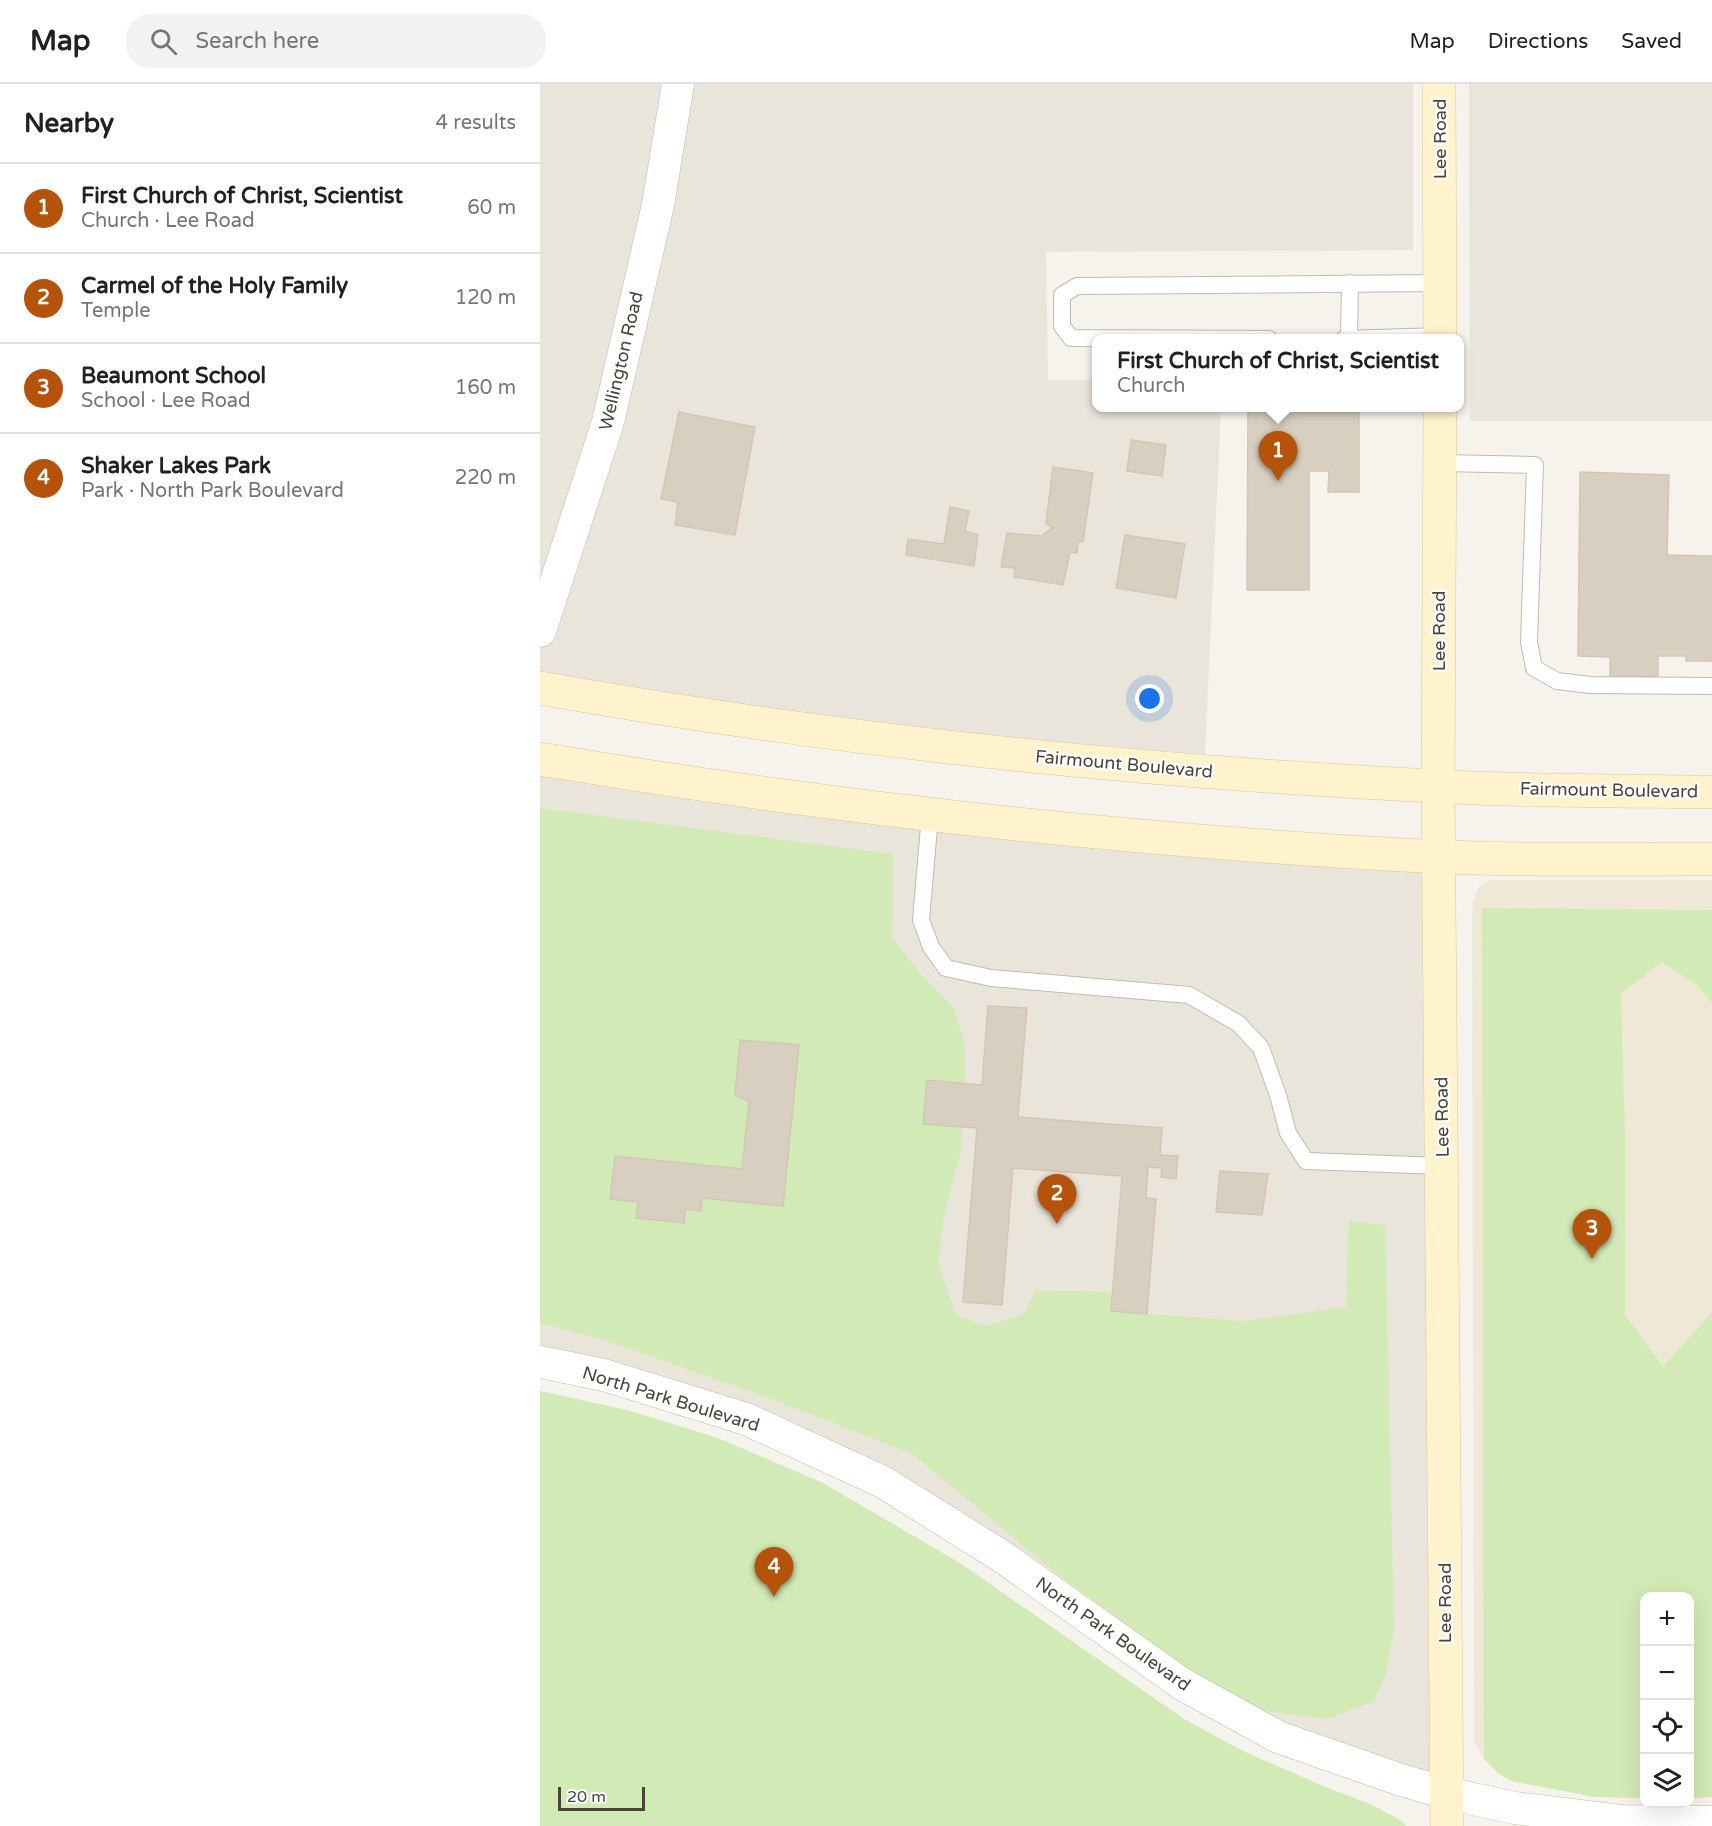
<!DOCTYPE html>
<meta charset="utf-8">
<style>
body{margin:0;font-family:"Varela Round",sans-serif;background:#f2f2f2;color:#202124}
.controls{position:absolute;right:18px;bottom:18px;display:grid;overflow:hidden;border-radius:12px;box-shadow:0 6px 24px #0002}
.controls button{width:54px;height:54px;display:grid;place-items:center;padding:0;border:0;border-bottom:2px solid #e0e0e0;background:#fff;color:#202124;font:30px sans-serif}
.scale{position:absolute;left:18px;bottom:15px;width:87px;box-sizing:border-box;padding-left:6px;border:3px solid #4b4439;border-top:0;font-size:16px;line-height:21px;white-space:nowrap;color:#4b4439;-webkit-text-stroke:4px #fff;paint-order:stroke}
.you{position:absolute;left:610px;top:615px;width:21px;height:21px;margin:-15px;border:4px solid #fff;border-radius:50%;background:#1a73e8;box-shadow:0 0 0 9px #1a73e833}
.badge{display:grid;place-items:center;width:39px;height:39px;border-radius:50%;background:#b45309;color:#fff;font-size:20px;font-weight:700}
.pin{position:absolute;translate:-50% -50px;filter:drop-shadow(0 2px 3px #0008)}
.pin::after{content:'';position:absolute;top:32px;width:21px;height:18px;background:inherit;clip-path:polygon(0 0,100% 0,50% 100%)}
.popup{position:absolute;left:552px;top:250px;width:372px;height:78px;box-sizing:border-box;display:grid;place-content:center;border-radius:12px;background:#fff;filter:drop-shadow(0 2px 4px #0005);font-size:20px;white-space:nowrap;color:#757577}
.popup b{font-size:22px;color:#202124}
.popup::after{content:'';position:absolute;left:50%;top:100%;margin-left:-12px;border:12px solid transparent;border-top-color:#fff}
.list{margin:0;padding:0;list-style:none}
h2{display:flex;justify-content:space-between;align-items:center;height:78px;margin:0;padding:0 24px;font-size:26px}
h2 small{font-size:20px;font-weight:400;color:#757577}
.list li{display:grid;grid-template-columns:39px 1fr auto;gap:18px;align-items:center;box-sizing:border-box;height:90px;padding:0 24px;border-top:2px solid #e0e0e0}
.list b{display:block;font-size:22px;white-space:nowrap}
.list p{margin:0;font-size:20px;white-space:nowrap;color:#757577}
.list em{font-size:20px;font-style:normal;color:#757577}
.icon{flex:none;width:33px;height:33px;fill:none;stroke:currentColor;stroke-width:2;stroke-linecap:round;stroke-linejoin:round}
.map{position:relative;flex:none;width:1172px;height:1742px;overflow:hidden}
header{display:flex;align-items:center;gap:36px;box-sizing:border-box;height:84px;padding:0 30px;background:#fff;border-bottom:2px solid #e0e0e0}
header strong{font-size:28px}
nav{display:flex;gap:33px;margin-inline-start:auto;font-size:21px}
.search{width:420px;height:54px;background:#f2f2f2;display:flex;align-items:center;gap:15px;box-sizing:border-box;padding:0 21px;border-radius:24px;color:#757577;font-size:22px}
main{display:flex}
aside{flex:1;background:#fff}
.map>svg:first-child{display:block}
.residential{fill:#eae5da}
.education{fill:#efe8d6}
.green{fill:#d2eab5}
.building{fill:#d8cfc1;stroke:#d3c7b4;stroke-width:1.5}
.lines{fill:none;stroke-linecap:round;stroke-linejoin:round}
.lane-casing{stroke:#c2bbae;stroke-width:18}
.street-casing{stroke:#c2bbae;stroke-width:33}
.secondary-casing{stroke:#d6c79b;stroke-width:34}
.lane{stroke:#fff;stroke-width:16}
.street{stroke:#fff;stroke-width:32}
.secondary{stroke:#fff3cd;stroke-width:33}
.labels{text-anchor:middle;stroke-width:4.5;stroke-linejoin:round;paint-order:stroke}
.street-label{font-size:18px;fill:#4b4439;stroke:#fff}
</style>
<header>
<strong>Map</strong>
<div class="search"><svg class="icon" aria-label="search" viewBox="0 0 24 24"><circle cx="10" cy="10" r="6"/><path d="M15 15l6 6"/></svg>Search here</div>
<nav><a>Map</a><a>Directions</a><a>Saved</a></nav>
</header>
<main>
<aside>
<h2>Nearby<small>4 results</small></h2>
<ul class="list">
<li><span class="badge">1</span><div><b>First Church of Christ, Scientist</b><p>Church · Lee Road</p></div><em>60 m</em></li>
<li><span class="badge">2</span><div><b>Carmel of the Holy Family</b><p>Temple</p></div><em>120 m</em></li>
<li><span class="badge">3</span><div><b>Beaumont School</b><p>School · Lee Road</p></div><em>160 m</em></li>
<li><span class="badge">4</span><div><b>Shaker Lakes Park</b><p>Park · North Park Boulevard</p></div><em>220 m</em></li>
</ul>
</aside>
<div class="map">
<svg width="1172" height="1742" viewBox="0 0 1172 1742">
<rect width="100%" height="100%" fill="#f6f3ec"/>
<g class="residential">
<polygon points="0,0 873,0 873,166 506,168 508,296 556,296 556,324 681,324 665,670 497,657 291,633 61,600 0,589"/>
<polygon points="929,0 1172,0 1172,337 930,337"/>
<polygon points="0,675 899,773 906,1709 738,1653 343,1398 0,1278"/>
</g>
<polygon class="education" points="949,796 1172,796 1172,1713 1150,1714 1150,1512 1104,1512 1104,1714 1055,1713 971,1697 958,1689 944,1675 934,1658 932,838 933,819 937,807 940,802"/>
<g class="green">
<polygon points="0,724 353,770 352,853 381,891 414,925 424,956 425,981 421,1066 404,1131 398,1180 416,1231 446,1242 484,1230 496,1206 573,1208 571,1227 705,1237 806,1223 809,1137 845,1141 854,1545 846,1590 833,1617 788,1635 701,1624 515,1488 371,1369 213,1308 58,1254 0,1239"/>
<polygon points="942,824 1172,826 1172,919 1157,901 1122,878 1081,909 1085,1054 1085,1231 1123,1283 1172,1228 1172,1713 1150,1714 1150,1512 1104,1512 1104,1714 1055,1713 971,1697 958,1689 944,1675"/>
<polygon points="0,1307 87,1326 178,1354 283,1399 420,1479 644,1635 703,1667 783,1702 830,1720 862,1737 866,1742 0,1742"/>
</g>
<g class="building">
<polygon points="708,324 819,324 819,408 788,408 789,387 769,387 769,506 707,506"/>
<polygon points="139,328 215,343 195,451 135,441 138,418 121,415"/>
<polygon points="591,356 626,361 622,392 587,387"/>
<polygon points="513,383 553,389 543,458 538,457 537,469 530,468 523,501 474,493 475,484 461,483 467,449 501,452 512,444 506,439"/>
<polygon points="1040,388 1129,391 1127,471 1172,472 1172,577 1146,577 1146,572 1118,572 1118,593 1070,592 1070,573 1038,572"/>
<polygon points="410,423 429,427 425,447 438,451 434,482 366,471 368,455 404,460"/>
<polygon points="585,451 645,460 636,514 576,504"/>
<polygon points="448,922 487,924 478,1033 622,1044 620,1071 638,1072 636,1095 621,1093 622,1084 608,1083 606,1114 616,1115 607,1230 571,1227 582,1092 473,1084 462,1221 423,1218 437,1044 383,1040 387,996 442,1001"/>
<polygon points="200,956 259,961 243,1122 162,1114 161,1127 145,1125 144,1139 96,1134 98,1118 70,1115 75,1072 202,1085 209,1017 195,1011"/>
<polygon points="680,1087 728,1090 722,1131 676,1128"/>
</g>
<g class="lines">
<defs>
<g id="lane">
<polyline points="809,254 810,199"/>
<polyline points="729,255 531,254 522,242 522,211 537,202 900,199"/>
<polyline points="804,255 900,252"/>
<polyline points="901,379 995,381 989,558 994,584 1017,597 1050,601 1172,602"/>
<polyline points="390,731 381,836 391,863 406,884 451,894 649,911 699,940 721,964 738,1011 748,1049 766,1077 902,1082"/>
</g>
<g id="street">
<polyline points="0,547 68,338 118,121 138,0"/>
<polyline points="0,1278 64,1291 206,1335 343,1398 461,1472 642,1600 738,1653 861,1696 906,1709 975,1724 1081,1737 1172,1738"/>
</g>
<g id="secondary">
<polyline points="899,0 900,255"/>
<polyline points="900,324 898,702 907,1742"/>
<path d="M0,604c309,55 622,86 935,100 79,3 158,3 237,4"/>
<path d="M0,675c286,48 575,80 864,96 103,6 206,4 308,4"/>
</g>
</defs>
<use href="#lane" class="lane-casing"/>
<use href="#street" class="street-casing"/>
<use href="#secondary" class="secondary-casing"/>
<use href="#lane" class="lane"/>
<use href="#street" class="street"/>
<use href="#secondary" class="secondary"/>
</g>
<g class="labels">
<g class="street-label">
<text transform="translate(900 55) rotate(-90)" y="6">Lee Road</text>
<text transform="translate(81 277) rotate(-77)" y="6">Wellington Road</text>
<text transform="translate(899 547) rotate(-90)" y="6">Lee Road</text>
<text transform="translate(584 680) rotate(5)" y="6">Fairmount Boulevard</text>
<text transform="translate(1069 706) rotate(1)" y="6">Fairmount Boulevard</text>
<text transform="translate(902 1033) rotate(-91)" y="6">Lee Road</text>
<text transform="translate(131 1315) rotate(17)" y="6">North Park Boulevard</text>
<text transform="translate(905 1519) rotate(-90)" y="6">Lee Road</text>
<text transform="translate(573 1550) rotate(35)" y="6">North Park Boulevard</text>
</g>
</g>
</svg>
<div class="controls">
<button>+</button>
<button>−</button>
<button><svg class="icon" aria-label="locate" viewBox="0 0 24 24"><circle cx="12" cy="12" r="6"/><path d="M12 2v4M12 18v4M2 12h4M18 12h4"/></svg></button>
<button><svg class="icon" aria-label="layers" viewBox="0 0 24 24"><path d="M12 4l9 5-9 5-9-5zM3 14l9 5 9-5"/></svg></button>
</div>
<div class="scale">20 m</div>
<div class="you"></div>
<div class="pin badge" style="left:738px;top:397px">1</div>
<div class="popup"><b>First Church of Christ, Scientist</b>Church</div>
<div class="pin badge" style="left:517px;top:1140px">2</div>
<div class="pin badge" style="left:1052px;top:1175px">3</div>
<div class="pin badge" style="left:234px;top:1513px">4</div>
</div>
</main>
